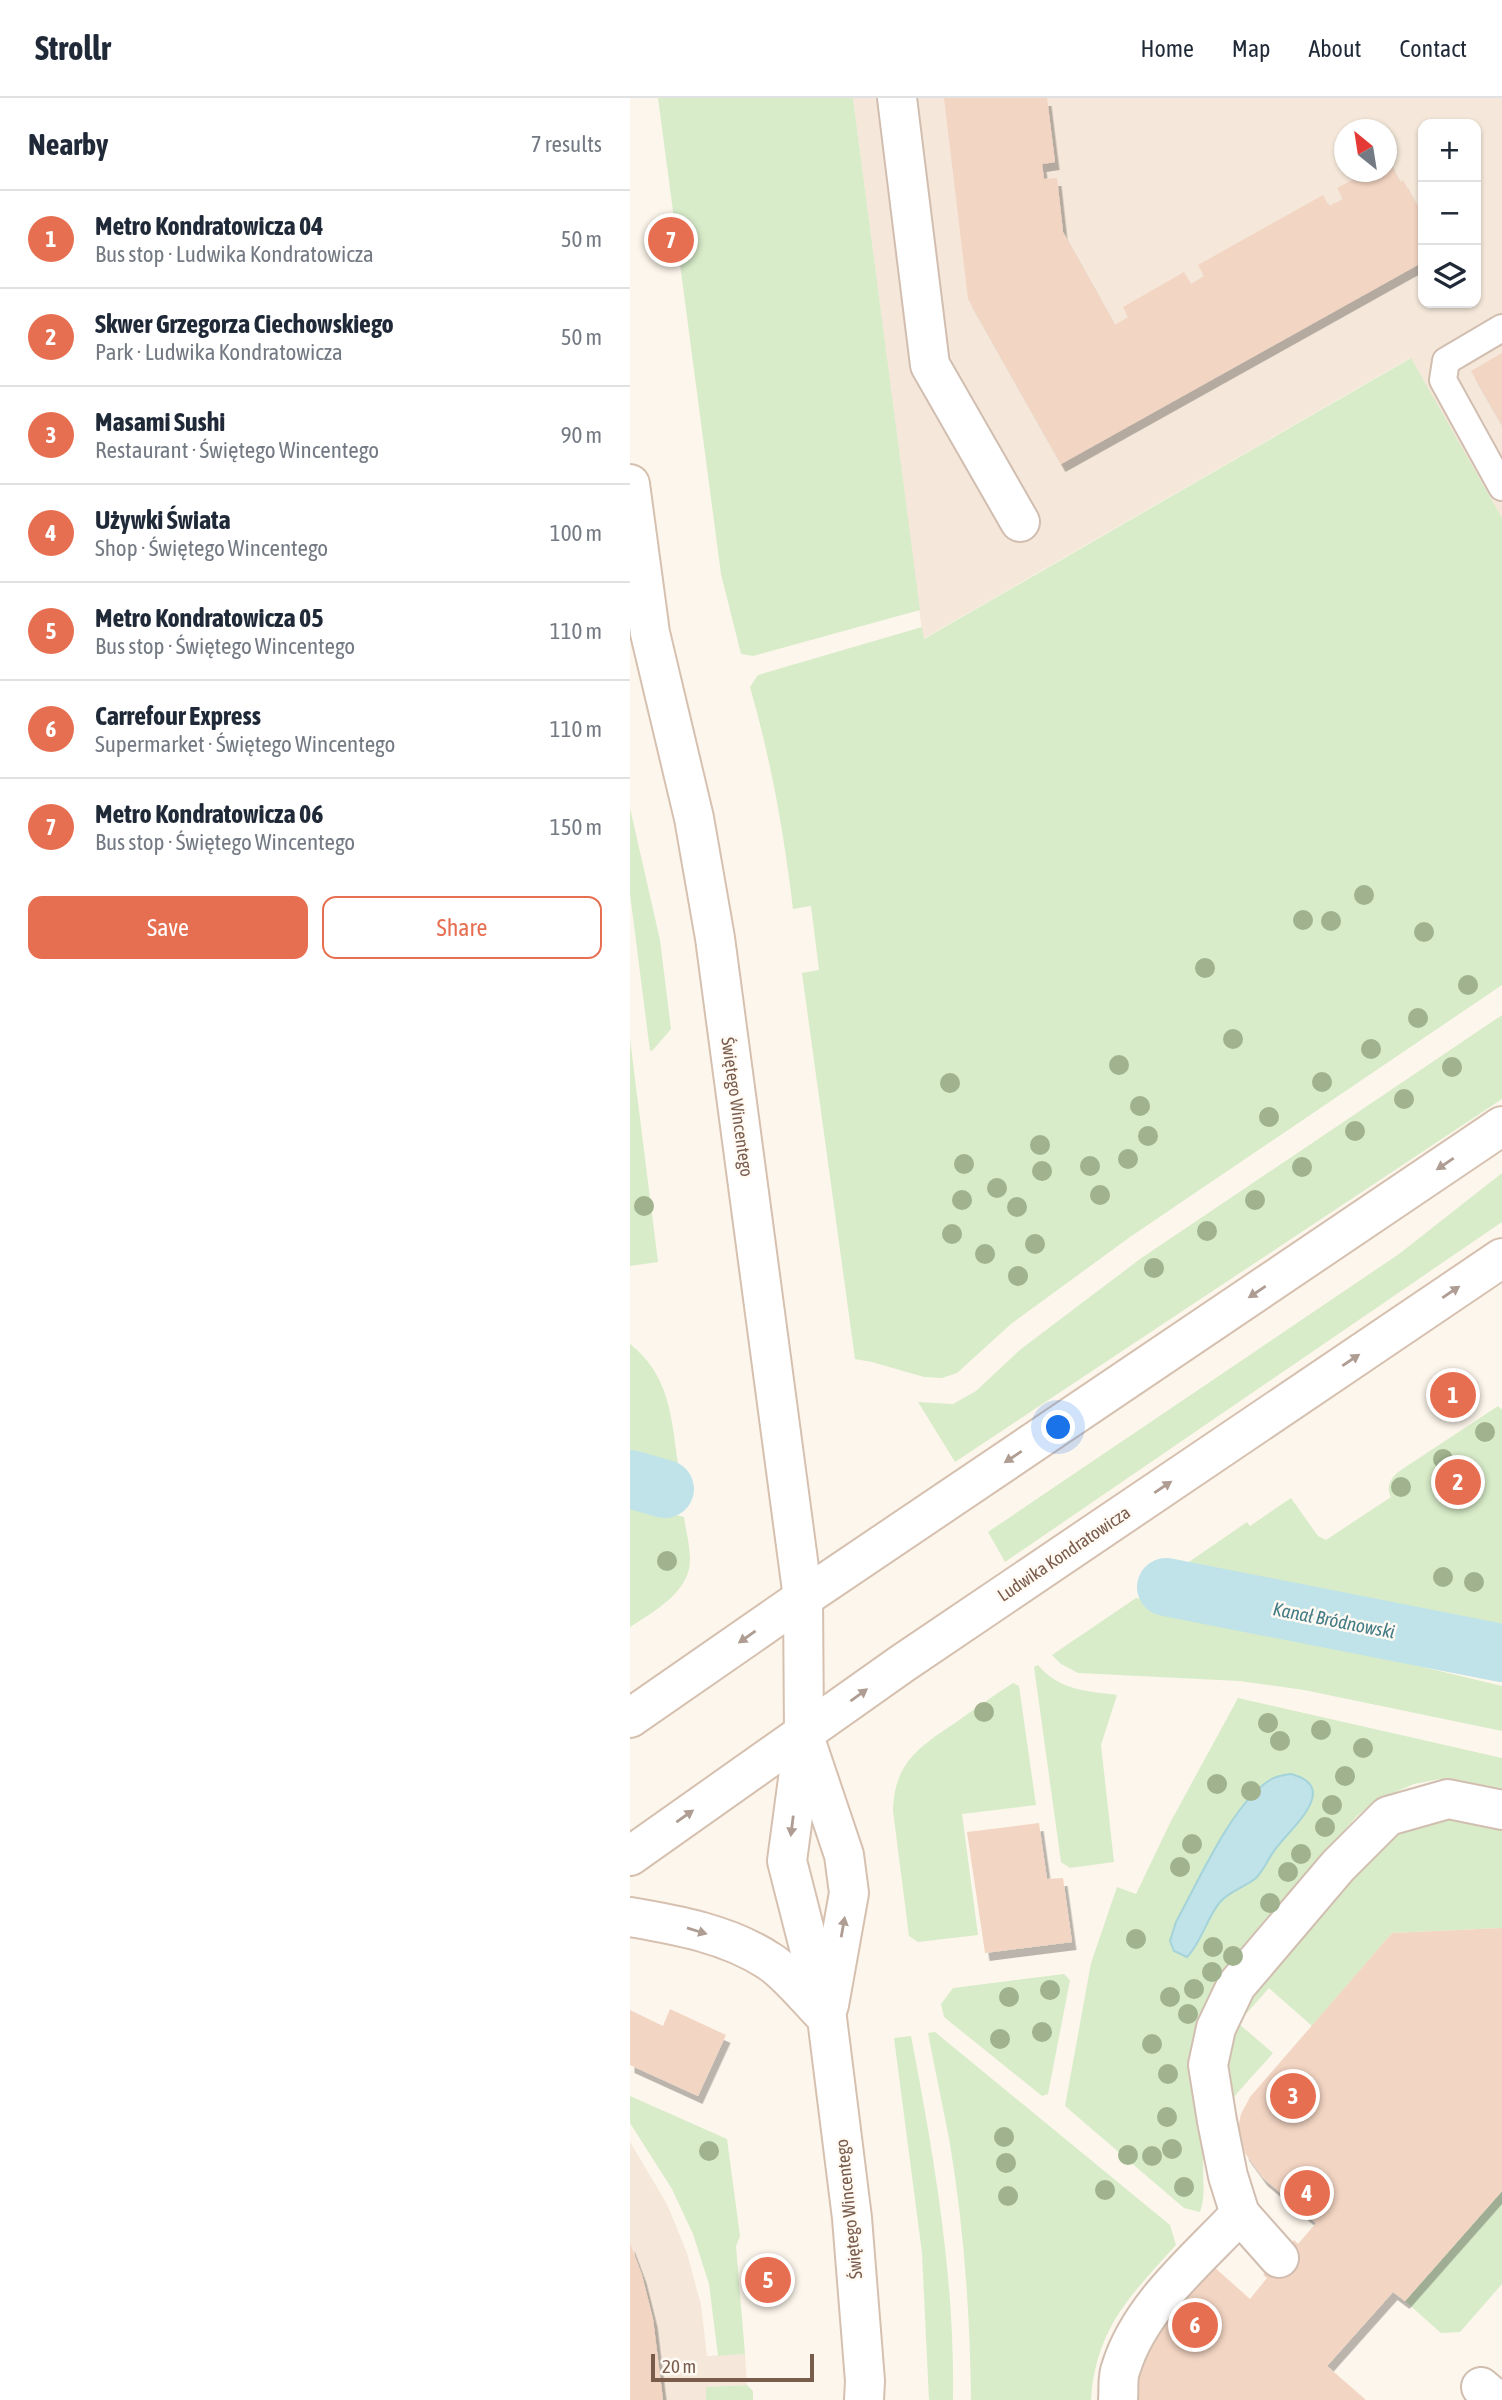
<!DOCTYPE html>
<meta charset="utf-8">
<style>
body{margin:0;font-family:"Asap Condensed",sans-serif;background:#f6f6f7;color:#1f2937}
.controls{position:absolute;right:21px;top:21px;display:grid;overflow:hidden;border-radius:14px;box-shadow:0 2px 5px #0004}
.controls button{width:63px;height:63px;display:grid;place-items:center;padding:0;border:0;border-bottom:2px solid #e0e1e3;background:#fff;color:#1f2937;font:35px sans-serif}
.compass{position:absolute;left:704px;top:21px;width:63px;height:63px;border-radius:50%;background:#fff;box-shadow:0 2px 5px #0004;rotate:330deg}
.scale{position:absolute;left:21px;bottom:18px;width:163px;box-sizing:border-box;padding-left:7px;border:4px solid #7a5c4d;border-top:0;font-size:19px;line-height:24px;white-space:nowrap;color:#7a5c4d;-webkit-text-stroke:5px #fffaf3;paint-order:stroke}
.you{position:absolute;left:429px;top:1330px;width:24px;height:24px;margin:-18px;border:5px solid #fff;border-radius:50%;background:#1a73e8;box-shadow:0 0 0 10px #1a73e833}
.badge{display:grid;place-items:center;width:46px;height:46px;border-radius:50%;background:#e76f51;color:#fff;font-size:23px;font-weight:700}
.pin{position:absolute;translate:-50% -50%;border:4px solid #fff;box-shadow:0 2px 7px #0006}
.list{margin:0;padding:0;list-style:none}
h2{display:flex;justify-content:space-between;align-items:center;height:91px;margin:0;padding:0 28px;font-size:30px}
h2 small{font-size:23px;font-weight:400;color:#747a83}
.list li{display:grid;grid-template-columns:46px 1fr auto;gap:21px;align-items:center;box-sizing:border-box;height:98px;padding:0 28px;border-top:2px solid #e0e1e3}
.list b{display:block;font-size:26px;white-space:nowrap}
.list p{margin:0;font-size:23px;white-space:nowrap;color:#747a83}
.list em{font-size:23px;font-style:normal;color:#747a83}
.actions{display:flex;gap:14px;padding:21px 28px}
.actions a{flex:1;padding:16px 0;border:2px solid #e76f51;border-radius:14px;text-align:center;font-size:24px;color:#e76f51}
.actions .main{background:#e76f51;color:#fff}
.icon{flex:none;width:38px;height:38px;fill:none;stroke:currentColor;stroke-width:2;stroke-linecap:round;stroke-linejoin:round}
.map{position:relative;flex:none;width:872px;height:2302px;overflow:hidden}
header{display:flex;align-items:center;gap:42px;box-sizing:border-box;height:98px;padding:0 35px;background:#fff;border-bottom:2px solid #e0e1e3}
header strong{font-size:33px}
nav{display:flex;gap:38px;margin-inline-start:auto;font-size:24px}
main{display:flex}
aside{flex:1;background:#fff}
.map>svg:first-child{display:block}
.residential{fill:#f5e8da;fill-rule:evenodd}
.green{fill:#d8ecc9}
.water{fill:#bfe3e8;stroke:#a5d3da;stroke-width:2}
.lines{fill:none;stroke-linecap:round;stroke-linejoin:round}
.canal{stroke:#bfe3e8;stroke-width:58}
.building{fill:#f3d5c3;filter:url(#shadow)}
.lane-casing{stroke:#d1beb0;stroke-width:30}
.street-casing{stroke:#d1beb0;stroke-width:42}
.secondary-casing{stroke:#d6c0b0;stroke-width:42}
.lane{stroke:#fff;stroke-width:26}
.street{stroke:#fff;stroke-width:38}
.secondary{stroke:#fff;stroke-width:38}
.tree{fill:#a0b28e}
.oneway{fill:#af9d94}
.labels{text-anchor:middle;stroke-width:5;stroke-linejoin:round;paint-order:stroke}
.street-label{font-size:18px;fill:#7a5c4d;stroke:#fffaf3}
.water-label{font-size:19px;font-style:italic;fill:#437c86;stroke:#fffaf3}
</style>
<header>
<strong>Strollr</strong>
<nav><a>Home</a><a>Map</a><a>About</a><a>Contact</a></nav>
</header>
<main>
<aside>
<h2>Nearby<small>7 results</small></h2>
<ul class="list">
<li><span class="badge">1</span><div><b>Metro Kondratowicza 04</b><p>Bus stop · Ludwika Kondratowicza</p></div><em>50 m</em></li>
<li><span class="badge">2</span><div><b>Skwer Grzegorza Ciechowskiego</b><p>Park · Ludwika Kondratowicza</p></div><em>50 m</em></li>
<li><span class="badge">3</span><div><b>Masami Sushi</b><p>Restaurant · Świętego Wincentego</p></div><em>90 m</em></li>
<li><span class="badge">4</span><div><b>Używki Świata</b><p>Shop · Świętego Wincentego</p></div><em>100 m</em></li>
<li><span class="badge">5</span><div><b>Metro Kondratowicza 05</b><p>Bus stop · Świętego Wincentego</p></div><em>110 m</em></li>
<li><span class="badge">6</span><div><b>Carrefour Express</b><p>Supermarket · Świętego Wincentego</p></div><em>110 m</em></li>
<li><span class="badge">7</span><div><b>Metro Kondratowicza 06</b><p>Bus stop · Świętego Wincentego</p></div><em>150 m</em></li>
</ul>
<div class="actions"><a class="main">Save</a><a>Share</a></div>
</aside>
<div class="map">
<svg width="872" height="2302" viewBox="0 0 872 2302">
<defs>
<filter id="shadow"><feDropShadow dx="4.5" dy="8" stdDeviation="0" flood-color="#0004"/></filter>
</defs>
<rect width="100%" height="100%" fill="#fdf6ec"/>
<g class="residential">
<path d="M223,0h649v420l-92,-160 -487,281zM793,26h53v179h-53zM715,32h42v42h-42z"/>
<polygon points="0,2044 37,2106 57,2155 71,2207 77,2258 115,2256 117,2287 77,2289 76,2302 0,2302"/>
</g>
<g class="green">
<polygon points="28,0 223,0 290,512 123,558 111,556 91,476"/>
<path d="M781,260l91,160v467l-372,252 -119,87 -54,49 -15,5 -18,-1 -52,-15 -17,-3 -53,-386 17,-3 -8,-64 -18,3c-9,-76 -22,-149 -43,-222l8,-12 164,-48 2,12z"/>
<polygon points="0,710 30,842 41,931 23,952 20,953 0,796"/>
<polygon points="872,917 872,1001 325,1364 288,1304 323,1306 346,1293 391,1251 510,1161"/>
<polygon points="0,941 28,1164 0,1168"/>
<polygon points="872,1075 872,1124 375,1464 358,1434 769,1156"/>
<path d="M0,1246c40,32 41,72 48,120l-48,-13z"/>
<path d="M868,1308l4,4v214l-319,-58 64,-44 3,4 41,-28 27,38 8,4 65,-43c-5,-10 -1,-18 7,-25z"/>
<path d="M0,1405l54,14c2,14 6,29 6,43 0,32 -37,52 -60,67z"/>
<polygon points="506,1500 872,1588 872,1633 674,1592 609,1583 448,1575 431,1566 422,1557"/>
<path d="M408,1567c21,25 48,26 79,30l-16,50 13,117 -44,6 -9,-6 -27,-195z"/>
<path d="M383,1585l6,3 17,119 -74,9 16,121 -60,7 -9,-6 -16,-125c1,-48 26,-64 62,-88 19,-14 38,-27 58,-40z"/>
<path d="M608,1600l264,60v31l-49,-10h-13l-26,5 -39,17 -19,16 -112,132 139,-110 42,-23 77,8v104l-110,5 -80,93 -43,-38 -31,35 35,30c-24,28 -61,62 -69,99 -3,20 3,42 -4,60l-16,-4 -119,-102 26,-143 26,-76 19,7 34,-71z"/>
<polygon points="434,1876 440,1882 418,1996 412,1998 314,1919 311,1906 323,1890"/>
<path d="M305,1934l235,193 6,20c-46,51 -80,83 -85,155h-120c-1,-86 -7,-172 -21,-256 -7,-37 -15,-74 -22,-111z"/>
<path d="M281,1938c23,120 44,241 42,364h-24l-7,-147 -28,-215z"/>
<polygon points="0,1998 97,2041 110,2138 106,2148 115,2256 88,2258 79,2186 63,2136 42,2091 0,2025"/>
<polygon points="872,2093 872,2186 830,2234 811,2235 775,2203"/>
<polygon points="117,2287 123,2293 123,2302 76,2302 76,2289"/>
</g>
<path class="water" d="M661,1676c50,13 1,53 -14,73 -8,9 -12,22 -21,31 -11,9 -26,13 -36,24 -14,17 -18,40 -33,55l-13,-6 -4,-10 6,-19c21,-38 57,-120 94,-142 6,-4 13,-5 21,-6z"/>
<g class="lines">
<g class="canal">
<polyline points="0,1381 35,1391"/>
<polyline points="536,1489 872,1555"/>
</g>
</g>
<g class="building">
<polygon points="314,0 417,0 425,64 412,66 414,81 427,80 433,134 485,227 498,219 493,209 554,174 561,186 574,178 568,167 693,97 699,108 713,101 707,90 737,74 757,74 757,60 770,84 773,82 793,118 793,164 431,366 338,201"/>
<polygon points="872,255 872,327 841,273"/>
<polygon points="409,1725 417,1781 433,1780 442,1844 355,1855 337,1734"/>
<polygon points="872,1830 872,2093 775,2203 763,2194 697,2268 736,2302 503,2302 513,2258 525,2237 583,2168 620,2201 637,2180 633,2177 664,2142 668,2146 686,2125 633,2080 615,2055 609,2035 609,2025 611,2016 620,1999 762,1835"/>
<polygon points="40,1911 96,1937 68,1998 0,1967 0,1912 33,1928"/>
<polygon points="0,2145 12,2177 23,2221 33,2302 0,2302"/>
</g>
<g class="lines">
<defs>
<polyline id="lane" points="872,230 816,263 813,282 872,389"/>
<g id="street">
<polyline points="267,0 300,267 390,424"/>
<polyline points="610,2116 598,2078 587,2023 578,1967 586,1930 606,1888 708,1768 758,1718 818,1701 872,1712"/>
<polyline points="851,2289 866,2302"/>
<path d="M488,2302c1,-10 -1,-23 3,-32 19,-62 76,-108 119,-154l39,44"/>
</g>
<g id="secondary">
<polyline points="0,386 20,535 64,720 85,840 173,1500 174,1636 157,1763 197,1920 222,2120 235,2283 234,2302"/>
<polyline points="0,1620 173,1500 872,1028"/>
<polyline points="177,1647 214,1757 219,1795 199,1907"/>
<polyline points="0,1758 273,1565 872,1160"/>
<path d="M0,1819c47,8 98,17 139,44 17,10 43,42 58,57"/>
</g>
</defs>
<use href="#lane" class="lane-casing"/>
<use href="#street" class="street-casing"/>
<use href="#secondary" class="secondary-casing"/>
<use href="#lane" class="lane"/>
<use href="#street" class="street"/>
<use href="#secondary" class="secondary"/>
</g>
<g class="tree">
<circle cx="734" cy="797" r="10"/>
<circle cx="673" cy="822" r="10"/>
<circle cx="701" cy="823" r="10"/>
<circle cx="794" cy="834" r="10"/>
<circle cx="575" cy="870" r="10"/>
<circle cx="838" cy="887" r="10"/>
<circle cx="788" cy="920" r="10"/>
<circle cx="603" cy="941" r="10"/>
<circle cx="741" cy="951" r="10"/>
<circle cx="489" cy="967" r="10"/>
<circle cx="822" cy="969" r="10"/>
<circle cx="692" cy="984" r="10"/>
<circle cx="320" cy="985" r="10"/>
<circle cx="774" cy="1001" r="10"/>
<circle cx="510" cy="1008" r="10"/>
<circle cx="639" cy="1019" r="10"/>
<circle cx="725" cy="1033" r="10"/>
<circle cx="518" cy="1038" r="10"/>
<circle cx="410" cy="1047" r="10"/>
<circle cx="498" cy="1061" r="10"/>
<circle cx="334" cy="1066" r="10"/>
<circle cx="460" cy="1068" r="10"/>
<circle cx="672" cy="1069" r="10"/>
<circle cx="412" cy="1073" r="10"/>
<circle cx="367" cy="1090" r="10"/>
<circle cx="470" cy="1097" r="10"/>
<circle cx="332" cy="1102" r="10"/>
<circle cx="625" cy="1102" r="10"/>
<circle cx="14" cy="1108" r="10"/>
<circle cx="387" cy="1109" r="10"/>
<circle cx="577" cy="1133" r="10"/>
<circle cx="322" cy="1136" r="10"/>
<circle cx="405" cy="1146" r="10"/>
<circle cx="355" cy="1156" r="10"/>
<circle cx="524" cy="1170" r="10"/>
<circle cx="388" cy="1178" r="10"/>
<circle cx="855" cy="1334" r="10"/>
<circle cx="813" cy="1361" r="10"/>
<circle cx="771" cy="1389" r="10"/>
<circle cx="37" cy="1463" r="10"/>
<circle cx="813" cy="1479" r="10"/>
<circle cx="844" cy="1484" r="10"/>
<circle cx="354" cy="1614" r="10"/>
<circle cx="638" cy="1625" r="10"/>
<circle cx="691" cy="1632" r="10"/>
<circle cx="650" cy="1643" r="10"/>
<circle cx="733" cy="1650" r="10"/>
<circle cx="715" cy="1678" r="10"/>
<circle cx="587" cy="1686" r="10"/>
<circle cx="621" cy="1693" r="10"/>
<circle cx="702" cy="1707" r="10"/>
<circle cx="695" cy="1729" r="10"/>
<circle cx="562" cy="1746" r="10"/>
<circle cx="671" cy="1756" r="10"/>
<circle cx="550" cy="1769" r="10"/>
<circle cx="658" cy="1774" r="10"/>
<circle cx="640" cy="1805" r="10"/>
<circle cx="506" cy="1841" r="10"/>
<circle cx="583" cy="1849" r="10"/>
<circle cx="603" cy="1858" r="10"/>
<circle cx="582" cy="1874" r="10"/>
<circle cx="564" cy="1891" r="10"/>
<circle cx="420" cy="1892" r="10"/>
<circle cx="379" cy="1899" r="10"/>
<circle cx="540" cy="1899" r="10"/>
<circle cx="558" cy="1916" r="10"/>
<circle cx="412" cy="1934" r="10"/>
<circle cx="370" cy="1941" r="10"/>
<circle cx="522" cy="1946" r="10"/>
<circle cx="538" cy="1976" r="10"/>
<circle cx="537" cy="2019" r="10"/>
<circle cx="374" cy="2039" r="10"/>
<circle cx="542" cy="2051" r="10"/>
<circle cx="79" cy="2053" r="10"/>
<circle cx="498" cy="2057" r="10"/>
<circle cx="522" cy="2058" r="10"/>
<circle cx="376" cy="2065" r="10"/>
<circle cx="554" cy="2089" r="10"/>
<circle cx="475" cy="2092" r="10"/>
<circle cx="378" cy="2098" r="10"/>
</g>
<defs><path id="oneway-solid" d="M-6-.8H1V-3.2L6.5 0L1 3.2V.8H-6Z" transform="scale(1.75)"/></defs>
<g class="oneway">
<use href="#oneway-solid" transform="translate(815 1066) rotate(146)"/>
<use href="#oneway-solid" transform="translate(627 1194) rotate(146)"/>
<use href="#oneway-solid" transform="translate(821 1194) rotate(-34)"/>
<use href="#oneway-solid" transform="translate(721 1262) rotate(-34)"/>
<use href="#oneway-solid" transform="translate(383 1359) rotate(146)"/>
<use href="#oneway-solid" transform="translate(533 1389) rotate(-34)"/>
<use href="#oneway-solid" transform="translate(117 1539) rotate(145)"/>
<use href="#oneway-solid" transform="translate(229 1597) rotate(-36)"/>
<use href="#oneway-solid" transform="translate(55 1718) rotate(-35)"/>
<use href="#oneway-solid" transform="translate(162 1728) rotate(97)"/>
<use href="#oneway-solid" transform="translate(213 1829) rotate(-80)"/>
<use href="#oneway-solid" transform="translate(67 1833) rotate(17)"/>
</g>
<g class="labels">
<g class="street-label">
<text transform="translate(107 1009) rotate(82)" y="6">Świętego Wincentego</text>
<text transform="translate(434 1456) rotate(-34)" y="6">Ludwika Kondratowicza</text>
<text transform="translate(219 2111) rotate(-96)" y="6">Świętego Wincentego</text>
</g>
<g class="water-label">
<text transform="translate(704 1522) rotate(11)" y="7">Kanał Bródnowski</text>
</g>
</g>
</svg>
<div class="controls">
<button>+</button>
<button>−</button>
<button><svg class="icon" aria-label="layers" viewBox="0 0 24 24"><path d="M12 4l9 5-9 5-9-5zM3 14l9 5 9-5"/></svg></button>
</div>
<svg class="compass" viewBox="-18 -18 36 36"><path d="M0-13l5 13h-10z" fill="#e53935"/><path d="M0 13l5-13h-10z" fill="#747a83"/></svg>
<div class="scale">20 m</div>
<div class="you"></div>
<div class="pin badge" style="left:823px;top:1297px">1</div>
<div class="pin badge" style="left:828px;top:1384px">2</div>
<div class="pin badge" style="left:663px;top:1998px">3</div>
<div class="pin badge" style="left:677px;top:2095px">4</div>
<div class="pin badge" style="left:138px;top:2182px">5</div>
<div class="pin badge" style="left:565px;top:2227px">6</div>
<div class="pin badge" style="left:41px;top:142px">7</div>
</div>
</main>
